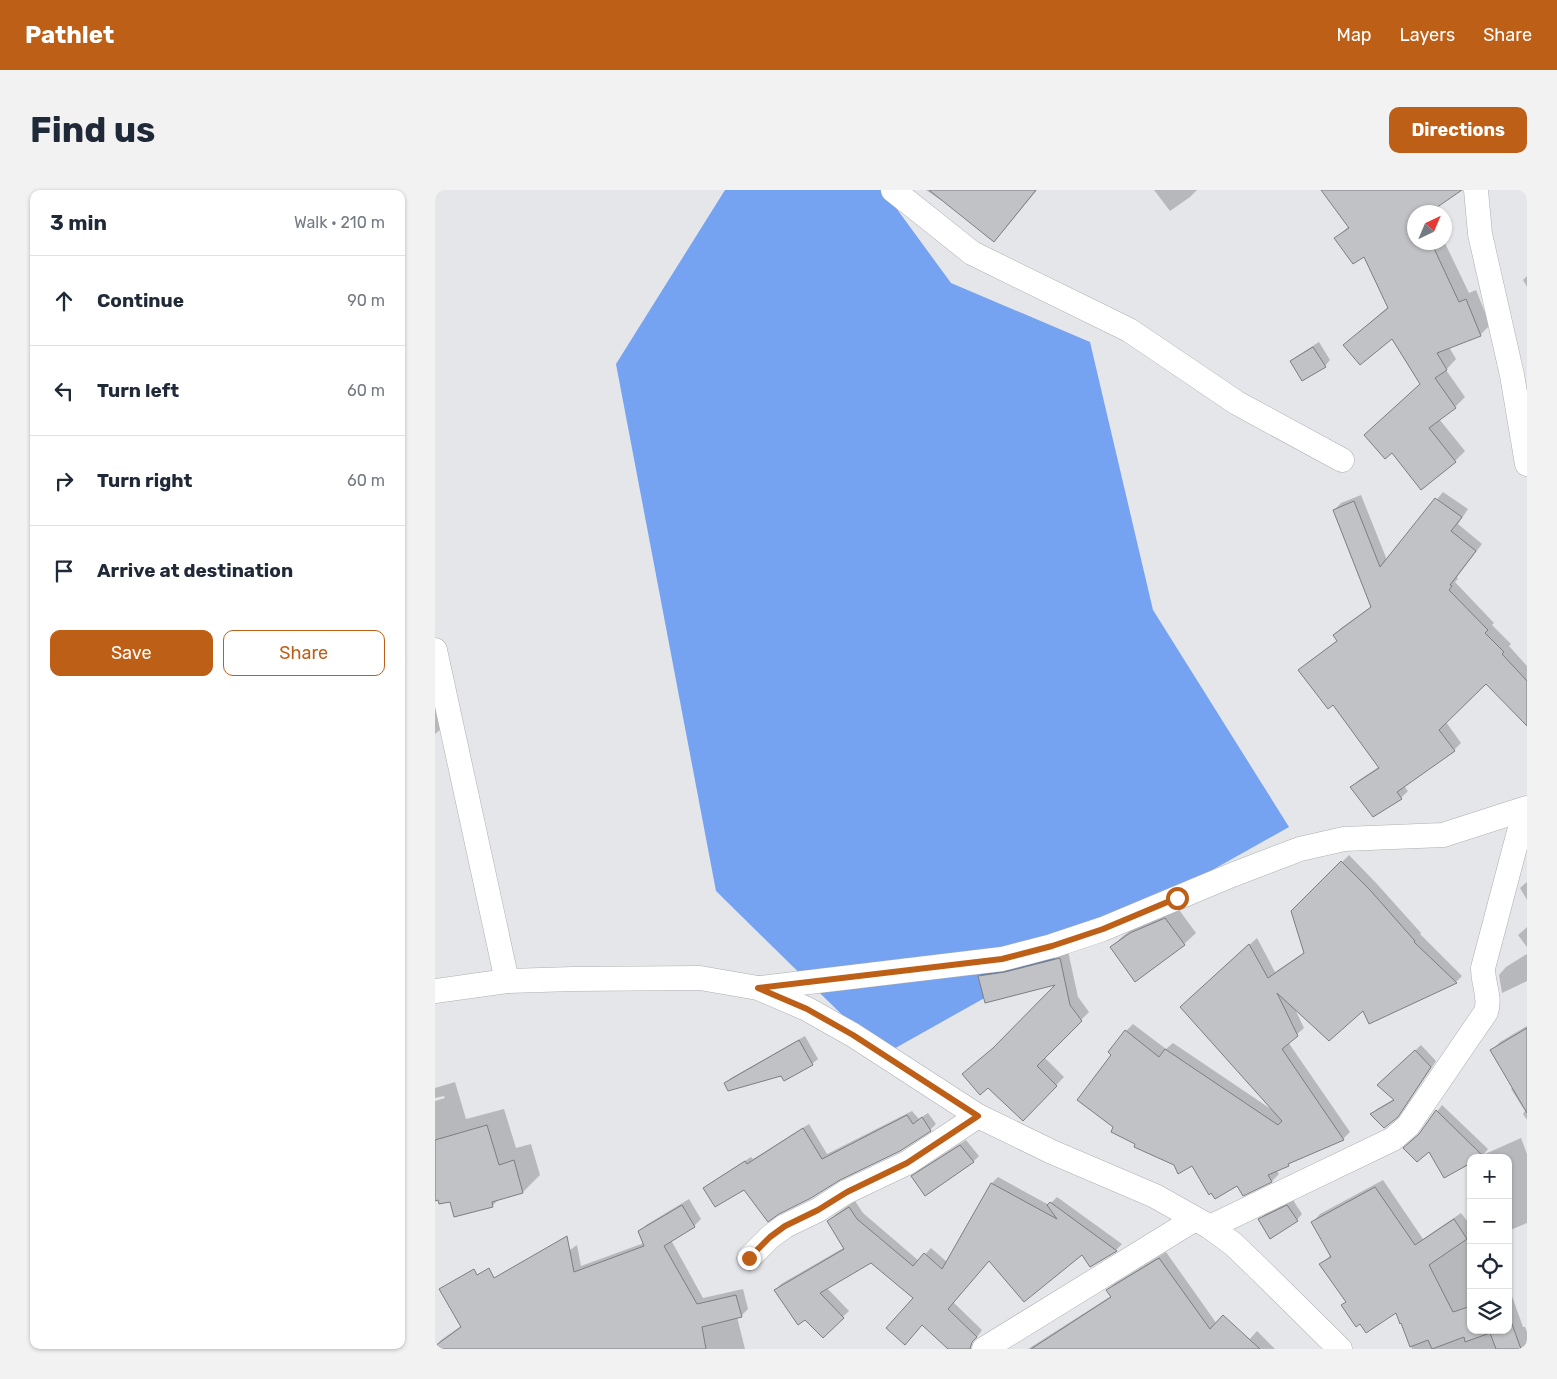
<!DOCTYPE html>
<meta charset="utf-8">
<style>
body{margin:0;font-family:Rubik,sans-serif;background:#f2f2f3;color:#1f2937}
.controls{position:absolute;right:15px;bottom:15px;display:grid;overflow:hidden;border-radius:10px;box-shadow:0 1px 4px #0004}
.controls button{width:45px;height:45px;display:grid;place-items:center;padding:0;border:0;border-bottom:1px solid #e0e1e3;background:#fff;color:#1f2937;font:25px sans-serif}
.compass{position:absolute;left:972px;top:15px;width:45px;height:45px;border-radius:50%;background:#fff;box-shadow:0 1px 4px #0004;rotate:44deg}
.stop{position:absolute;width:15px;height:15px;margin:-11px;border:4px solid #be5f18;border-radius:50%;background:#fff}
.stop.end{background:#be5f18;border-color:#fff;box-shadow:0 1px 5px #0008}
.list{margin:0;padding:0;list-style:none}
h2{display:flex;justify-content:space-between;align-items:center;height:65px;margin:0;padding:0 20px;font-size:21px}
h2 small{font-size:16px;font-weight:400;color:#747a83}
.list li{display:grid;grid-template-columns:32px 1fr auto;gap:15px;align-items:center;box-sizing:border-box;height:90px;padding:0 20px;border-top:1px solid #e0e1e3}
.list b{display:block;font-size:19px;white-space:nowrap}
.list em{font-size:16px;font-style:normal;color:#747a83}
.actions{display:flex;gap:10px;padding:15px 20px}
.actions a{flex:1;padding:11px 0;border:1px solid #be5f18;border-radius:10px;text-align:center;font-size:18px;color:#be5f18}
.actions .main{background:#be5f18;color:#fff}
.icon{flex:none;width:28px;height:28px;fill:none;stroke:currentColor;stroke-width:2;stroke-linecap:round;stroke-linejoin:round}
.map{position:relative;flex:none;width:1092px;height:1159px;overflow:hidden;border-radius:10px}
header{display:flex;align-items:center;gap:30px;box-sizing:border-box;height:70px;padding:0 25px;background:#be5f18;color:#fff}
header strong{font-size:24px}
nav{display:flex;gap:28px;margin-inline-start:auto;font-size:18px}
.intro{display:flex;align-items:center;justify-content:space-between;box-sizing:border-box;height:120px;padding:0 30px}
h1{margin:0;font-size:35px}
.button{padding:12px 22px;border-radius:10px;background:#be5f18;color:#fff;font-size:18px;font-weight:700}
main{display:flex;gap:30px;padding:0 30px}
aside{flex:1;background:#fff;border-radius:10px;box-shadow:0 1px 4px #0004}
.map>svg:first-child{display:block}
.forest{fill:#75a2f1}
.shadow{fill:#0003}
.building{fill:#c1c2c5;stroke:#7d7e81}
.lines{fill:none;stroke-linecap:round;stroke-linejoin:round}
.minor-casing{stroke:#adafb2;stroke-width:25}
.minor{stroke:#fff;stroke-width:24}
.route{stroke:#be5f18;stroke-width:6}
</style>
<header>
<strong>Pathlet</strong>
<nav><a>Map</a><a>Layers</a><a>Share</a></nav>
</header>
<div class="intro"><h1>Find us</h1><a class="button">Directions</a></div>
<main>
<aside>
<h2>3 min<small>Walk · 210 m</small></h2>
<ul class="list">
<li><svg class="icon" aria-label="ahead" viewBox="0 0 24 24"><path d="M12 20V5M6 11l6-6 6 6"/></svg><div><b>Continue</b></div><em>90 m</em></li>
<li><svg class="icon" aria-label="left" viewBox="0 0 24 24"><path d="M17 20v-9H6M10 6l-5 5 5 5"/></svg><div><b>Turn left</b></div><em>60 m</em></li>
<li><svg class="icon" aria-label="right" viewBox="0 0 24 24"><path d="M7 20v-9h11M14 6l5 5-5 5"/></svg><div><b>Turn right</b></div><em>60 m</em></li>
<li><svg class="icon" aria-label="arrive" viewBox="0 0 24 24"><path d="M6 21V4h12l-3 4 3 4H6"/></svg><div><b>Arrive at destination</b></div></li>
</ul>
<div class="actions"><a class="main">Save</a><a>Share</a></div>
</aside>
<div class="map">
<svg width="1092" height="1159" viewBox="0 0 1092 1159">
<rect width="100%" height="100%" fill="#e5e6ea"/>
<polygon class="forest" points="290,0 448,0 516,93 655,152 718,420 854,637 448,865 281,701 181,174"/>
<g class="shadow">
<polygon points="491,0 602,0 570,39 559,50 508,10 507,11"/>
<polygon points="719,0 762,0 755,7 735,21"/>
<polygon points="888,0 1017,0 995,21 996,22 979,22 979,52 1009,52 1009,51 1034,103 1041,100 1055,135 1045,145 1014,157 1021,169 1011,180 1030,207 1020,217 1004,229 1030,261 1020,271 986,298 986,193 957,147 909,155 954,116 930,65 901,48 914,36"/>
<polygon points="1092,86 1092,97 1088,90"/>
<polygon points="884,152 895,170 890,176 856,171 862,166"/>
<polygon points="1008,302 1033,319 1023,334 1047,354 1022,387 1023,389 1020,392 1059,433 1057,435 1076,454 1074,456 1092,476 1092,534 1051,492 1011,532 1026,553 1019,560 969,596 973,601 966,608 917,597 924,590 945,576 899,513 865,480 872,473 903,450 899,445 906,438 937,416 899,320 906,313 926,305 952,370"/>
<polygon points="0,490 12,534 0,544"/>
<polygon points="914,665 942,694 986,743 985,744 1027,786 1021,792 928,819 859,817 869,838 853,852 915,942 908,949 858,970 853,975 841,980 844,984 837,991 808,1004 802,995 758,974 739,974 702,953 680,937 677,864 691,841 698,834 731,859 738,853 839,921 754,810 822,748 840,782 870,762 858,722"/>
<polygon points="1092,692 1092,710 1085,698"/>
<polygon points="742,717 761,743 749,754 677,757 688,746 707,732"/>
<polygon points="1092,737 1092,757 1083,745"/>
<polygon points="633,761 643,807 654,822 609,867 629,887 588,930 566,852 624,792 545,786 552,778"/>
<polygon points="1092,764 1092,791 1067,803 1064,785 1071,777"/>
<polygon points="1092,836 1092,930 1088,924 1090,921 1076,899 1078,897 1057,860 1065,852"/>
<polygon points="370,846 383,869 377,874 346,885 290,893 296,888"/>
<polygon points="986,855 1001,871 968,920 962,926 937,924 942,919 959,909 944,895"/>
<polygon points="20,892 31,929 69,919 81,958 96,954 105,985 88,1002 64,1009 57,1016 15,1009 0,1005 0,911 10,908 9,906 0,908 0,898"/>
<polygon points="1007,915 1053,959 1048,965 1042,968 986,943"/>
<polygon points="477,921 484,929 493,923 501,934 495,940 465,960 309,998 269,998 275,993 316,967 318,969 374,934 392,964"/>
<polygon points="1086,948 1092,964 1092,1033 1073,1041 1073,968 1047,968 1050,964"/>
<polygon points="531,950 544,966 539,971 490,1004 478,986 483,981"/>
<polygon points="563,987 614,1015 622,1007 687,1054 681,1060 656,1076 647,1064 555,1069 518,1112 547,1140 542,1147 529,1159 515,1159 480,1107 436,1072 392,1098 414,1121 388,1146 340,1100 346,1094 410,1057 394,1031 400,1025 420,1011 428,1023 484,1071 496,1058 512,1072 557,993"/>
<polygon points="948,990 988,1049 1026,1023 1036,1036 1036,1140 1073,1140 1073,1095 1088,1137 1090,1137 1092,1142 1092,1159 977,1159 967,1131 961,1121 912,1111 886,1074 896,1065 878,1032 885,1024"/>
<polygon points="254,1009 266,1029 259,1036 236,1050 268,1108 308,1099 313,1119 306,1126 302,1127 310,1159 1,1159 0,1157 6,1150 142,1055 146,1076 209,1053 205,1042 211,1035"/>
<polygon points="858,1010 867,1024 862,1030 824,1030 830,1024"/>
<polygon points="731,1062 782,1134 748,1159 593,1159 676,1106 672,1100 679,1094"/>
<polygon points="822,1141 840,1159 806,1159"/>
</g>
<g class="building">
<polygon points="494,0 601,0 559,52"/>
<polygon points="886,0 1027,0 995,22 980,22 980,52 996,52 1024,112 1031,109 1046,146 1002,163 1012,180 1000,188 1021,218 994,238 1021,272 986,300 957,263 950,269 929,245 985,194 957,149 925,175 908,155 953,118 929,67 918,74 899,48 914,38"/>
<polygon points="878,157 891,177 867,191 855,171"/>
<polygon points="1000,308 1027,327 1016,341 1041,361 1015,395 1017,396 1014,400 1053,440 1050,443 1069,462 1067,464 1092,491 1092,536 1051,494 1004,540 1020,561 962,602 967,609 938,627 915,597 944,578 898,515 893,519 863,480 902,451 898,445 936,417 898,320 919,311 945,377"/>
<polygon points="906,671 935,700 980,751 979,752 1022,793 934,834 928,821 894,851 842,803 863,846 847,859 909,950 853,974 854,976 833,985 837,992 808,1006 802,996 780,1009 776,1003 774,1005 757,976 743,984 739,975 699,957 700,954 676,942 678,937 642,910 676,865 673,862 690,840 724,867 730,859 843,935 847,931 745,817 814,754 833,788 869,763 856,721"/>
<polygon points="730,728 750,755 700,792 675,757 695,743"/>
<polygon points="625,768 635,815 647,831 602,876 622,896 588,931 553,898 545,905 527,884 558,858 620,795 550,813 543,786 570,782"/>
<polygon points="1092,838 1092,923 1055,860"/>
<polygon points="364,850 378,875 349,891 346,886 293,901 289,893"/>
<polygon points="980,860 996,877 963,927 949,938 935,924 959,910 942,895"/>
<polygon points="1001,920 1048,966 1045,968 1036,968 1036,973 1009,988 994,962 982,972 968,958 984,944"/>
<polygon points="472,925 478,934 487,927 496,941 465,961 405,990 376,1008 344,1024 333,1032 309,1000 280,1017 268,998 310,971 312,974 368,938 387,969"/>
<polygon points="52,935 64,975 79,970 88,1003 57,1012 58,1017 19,1027 15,1012 4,1014 3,1010 0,1011 0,950"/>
<polygon points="525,955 539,972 490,1006 476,986"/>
<polygon points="556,993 622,1029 612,1015 615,1012 682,1061 655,1077 647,1065 589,1112 554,1071 513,1119 542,1147 537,1152 535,1159 513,1159 487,1135 470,1155 451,1138 478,1108 436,1073 385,1103 409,1128 388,1148 370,1130 363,1135 339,1100 409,1059 392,1031 414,1017 422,1029 478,1076 489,1063 507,1079"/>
<polygon points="940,997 980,1055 1019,1029 1032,1049 994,1075 1018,1122 1036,1116 1036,1140 1073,1140 1073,1123 1086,1159 1061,1159 1055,1143 1030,1152 1029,1147 997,1159 993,1150 975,1157 966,1133 965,1134 961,1123 931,1143 925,1134 921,1137 906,1115 911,1112 884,1074 896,1067 876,1032"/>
<polygon points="247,1015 260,1037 229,1056 262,1114 301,1105 307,1127 267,1137 271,1159 0,1159 0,1156 26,1137 4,1099 39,1079 42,1085 54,1078 59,1088 132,1046 139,1082 209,1056 203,1041"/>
<polygon points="852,1015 863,1031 835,1049 823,1029"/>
<polygon points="724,1068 775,1139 788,1125 825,1159 596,1159 676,1107 671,1100"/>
</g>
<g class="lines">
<defs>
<g id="minor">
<polyline points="458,0 537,63 694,140 802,213 907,270"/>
<polyline points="1041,0 1045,44 1077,185 1092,274"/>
<polyline points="0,460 72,791"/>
<polyline points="325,798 567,769 617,756 668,739 797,685 865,659 909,649 1008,645 1092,618"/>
<polyline points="0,801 72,791 138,789 265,788 323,798 372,819 418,845 543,926 617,962 720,1006 775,1037 798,1054 822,1077 905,1159"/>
<path d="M775,1037l183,-88 15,-13 78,-114c5,-15 -3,-27 -3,-44l42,-159"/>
<polyline points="314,1068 335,1047 350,1036 383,1020 411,1002 472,973 543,926"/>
<polyline points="549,1159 760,1029"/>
</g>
</defs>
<use href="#minor" class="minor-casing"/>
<use href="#minor" class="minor"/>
</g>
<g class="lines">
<polyline class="route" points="314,1068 335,1047 350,1036 383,1020 412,1002 472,973 543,926 418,845 372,819 323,798 567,769 617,756 668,739 742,708"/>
</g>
</svg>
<div class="controls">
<button>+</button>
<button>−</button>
<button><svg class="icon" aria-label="locate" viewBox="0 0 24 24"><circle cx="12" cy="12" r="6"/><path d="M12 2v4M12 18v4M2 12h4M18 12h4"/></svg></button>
<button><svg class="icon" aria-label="layers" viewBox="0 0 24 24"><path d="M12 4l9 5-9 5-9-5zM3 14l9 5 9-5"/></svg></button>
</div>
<svg class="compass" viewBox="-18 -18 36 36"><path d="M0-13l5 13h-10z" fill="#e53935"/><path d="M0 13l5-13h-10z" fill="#747a83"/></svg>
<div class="stop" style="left:742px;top:708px"></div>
<div class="stop end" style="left:314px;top:1068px"></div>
</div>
</main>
